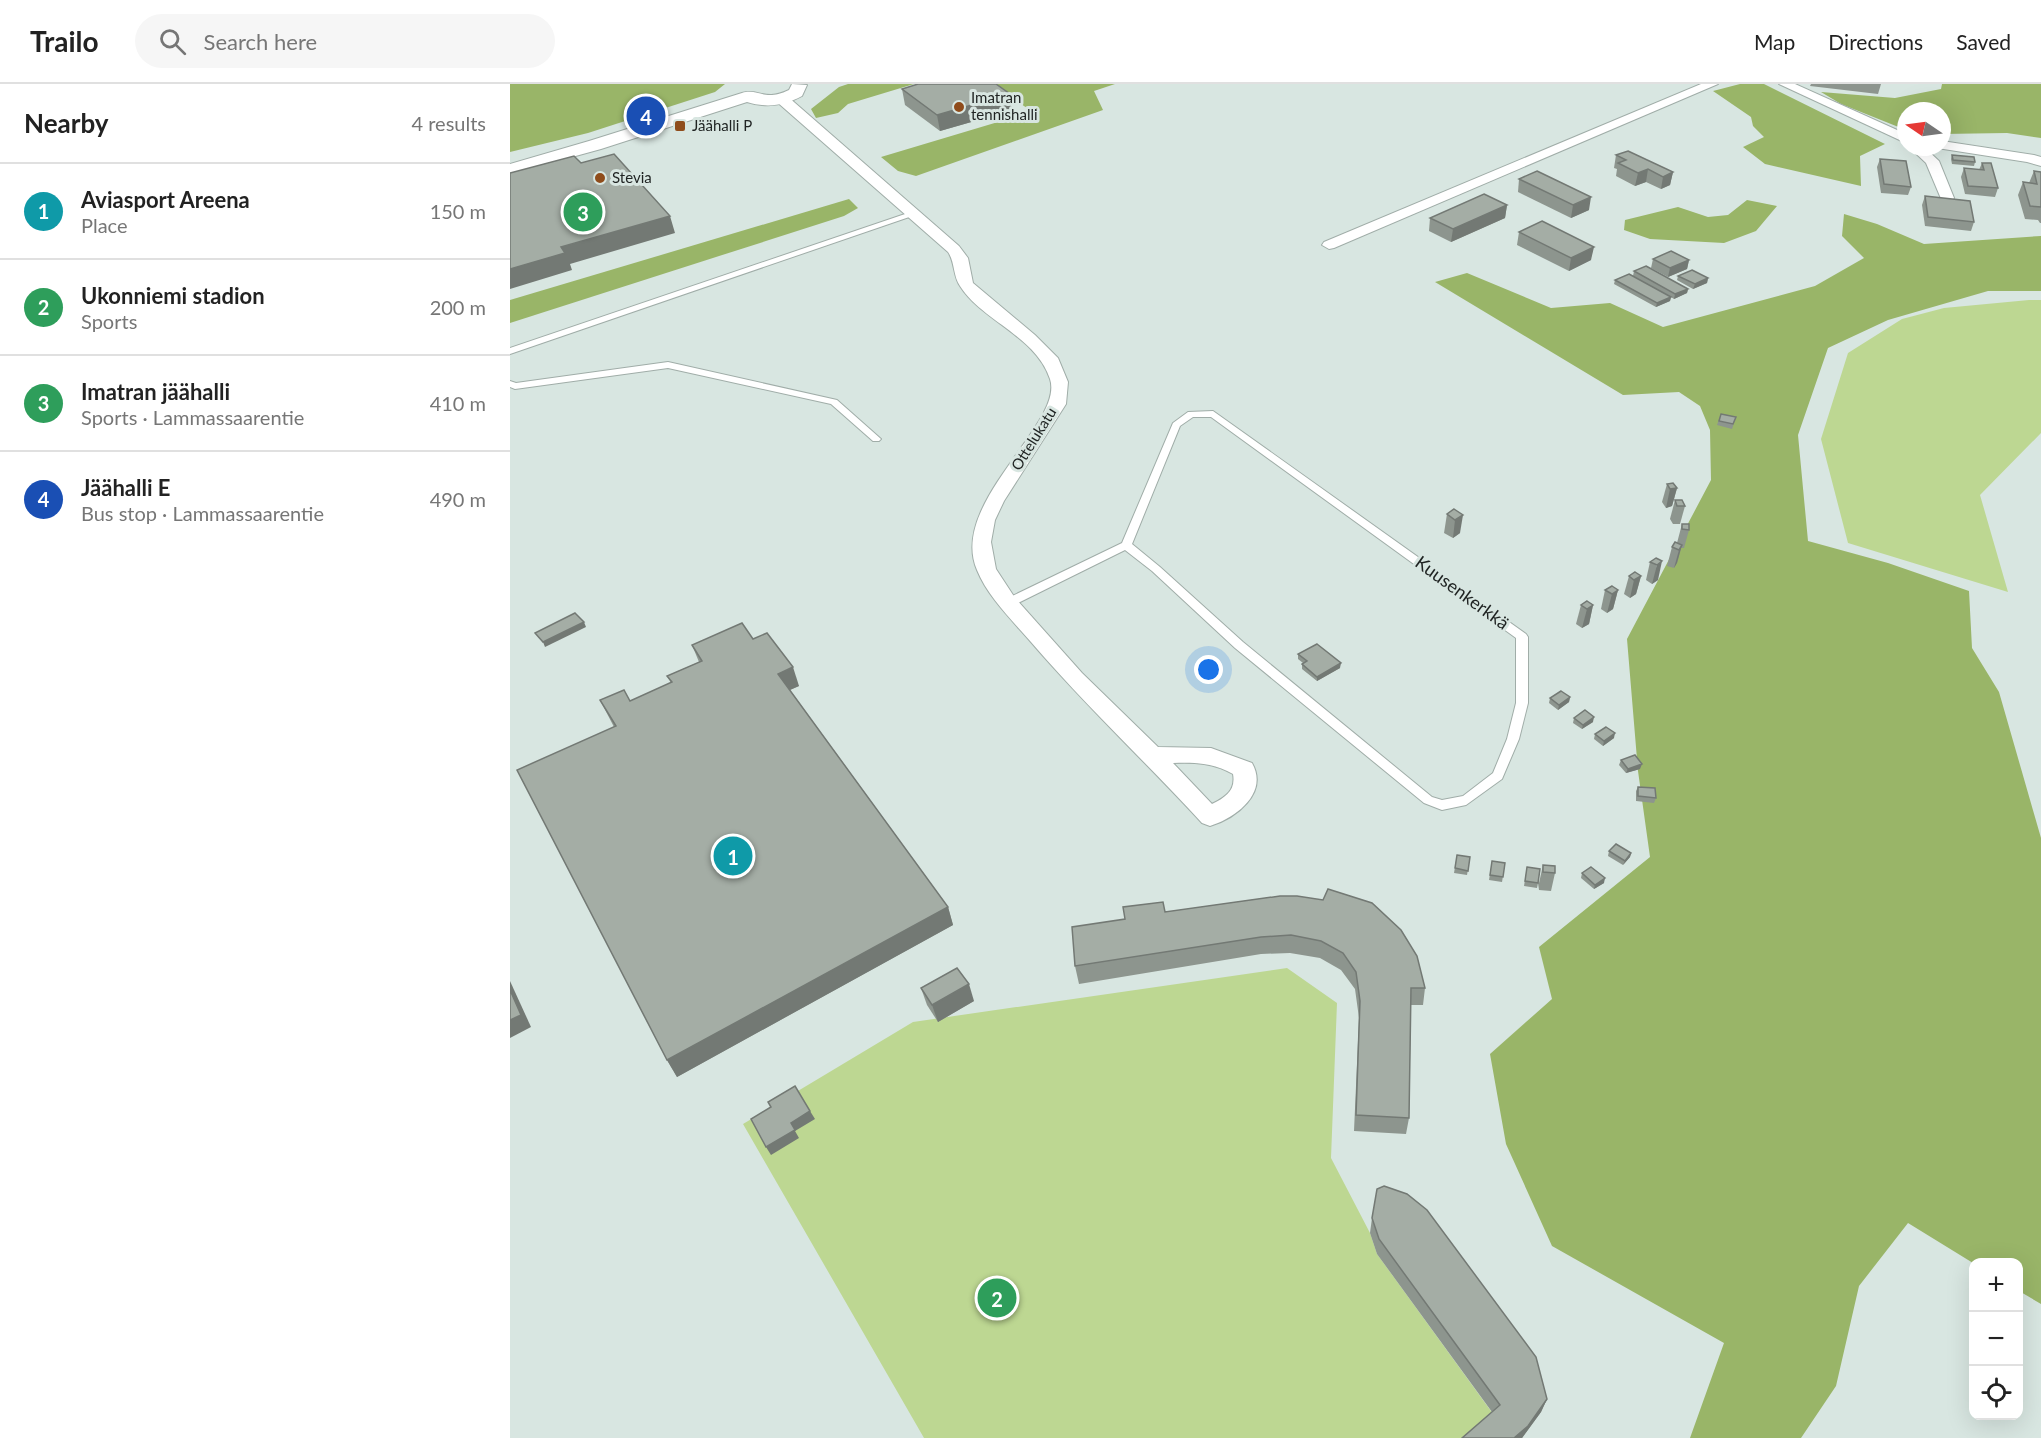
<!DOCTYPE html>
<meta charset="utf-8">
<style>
body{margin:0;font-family:Lato,sans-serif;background:#f6f6f6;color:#222}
.controls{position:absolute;right:18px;bottom:18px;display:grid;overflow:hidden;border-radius:12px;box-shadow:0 6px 24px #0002}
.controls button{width:54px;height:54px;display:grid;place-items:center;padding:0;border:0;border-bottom:2px solid #e0e0e0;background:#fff;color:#222;font:30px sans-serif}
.compass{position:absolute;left:1387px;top:18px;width:54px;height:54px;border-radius:50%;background:#fff;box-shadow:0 6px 24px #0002;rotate:283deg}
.you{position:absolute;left:699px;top:586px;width:21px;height:21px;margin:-15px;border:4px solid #fff;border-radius:50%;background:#1a73e8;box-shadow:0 0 0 9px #1a73e833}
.badge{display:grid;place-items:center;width:39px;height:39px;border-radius:50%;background:#d93025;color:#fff;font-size:20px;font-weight:700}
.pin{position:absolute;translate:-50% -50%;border:3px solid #fff;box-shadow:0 2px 6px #0006}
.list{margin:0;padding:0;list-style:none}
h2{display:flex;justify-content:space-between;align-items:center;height:78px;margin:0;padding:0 24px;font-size:26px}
h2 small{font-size:20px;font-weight:400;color:#767676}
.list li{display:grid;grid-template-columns:39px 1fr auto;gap:18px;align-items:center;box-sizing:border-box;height:96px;padding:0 24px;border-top:2px solid #e0e0e0}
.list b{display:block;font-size:22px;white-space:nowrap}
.list p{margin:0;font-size:20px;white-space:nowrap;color:#767676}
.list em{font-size:20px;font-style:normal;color:#767676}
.icon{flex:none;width:33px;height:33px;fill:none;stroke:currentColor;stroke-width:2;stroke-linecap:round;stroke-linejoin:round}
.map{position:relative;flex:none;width:1531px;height:1354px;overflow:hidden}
header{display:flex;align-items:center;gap:36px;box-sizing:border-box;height:84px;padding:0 30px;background:#fff;border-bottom:2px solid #e0e0e0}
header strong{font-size:28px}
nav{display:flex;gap:33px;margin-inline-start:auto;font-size:21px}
.search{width:420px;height:54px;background:#f6f6f6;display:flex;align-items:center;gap:15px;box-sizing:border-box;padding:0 21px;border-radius:33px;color:#767676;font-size:22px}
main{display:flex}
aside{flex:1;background:#fff}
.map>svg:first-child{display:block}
.green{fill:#bdd792}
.forest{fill:#99b568}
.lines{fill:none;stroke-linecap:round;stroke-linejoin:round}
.service-casing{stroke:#a0ada8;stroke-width:2}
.minor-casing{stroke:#a0ada8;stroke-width:2}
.tertiary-casing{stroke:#a0ada8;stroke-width:2}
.service{fill:#fff;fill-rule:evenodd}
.minor{fill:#fff;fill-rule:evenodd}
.tertiary{fill:#fff;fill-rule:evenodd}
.wall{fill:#8d958e}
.shaded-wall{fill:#737974}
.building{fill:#a4ada5;stroke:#737974;stroke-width:1.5}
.poi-dot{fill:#8f4c1b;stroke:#d8e6e1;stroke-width:2}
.labels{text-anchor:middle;stroke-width:6;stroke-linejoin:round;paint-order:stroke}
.far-poi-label{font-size:15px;fill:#1f2322;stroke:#d8e6e1;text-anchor:start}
.far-street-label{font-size:15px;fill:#1f2322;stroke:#d8e6e1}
.street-label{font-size:18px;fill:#1f2322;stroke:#d8e6e1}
</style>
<header>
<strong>Trailo</strong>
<div class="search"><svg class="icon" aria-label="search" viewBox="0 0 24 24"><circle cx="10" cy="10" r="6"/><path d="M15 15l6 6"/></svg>Search here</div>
<nav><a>Map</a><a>Directions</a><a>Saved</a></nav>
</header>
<main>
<aside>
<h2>Nearby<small>4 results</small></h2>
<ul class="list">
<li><span class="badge" style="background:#0f9aa8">1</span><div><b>Aviasport Areena</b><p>Place</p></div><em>150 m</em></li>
<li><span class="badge" style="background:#2e9e5b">2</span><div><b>Ukonniemi stadion</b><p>Sports</p></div><em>200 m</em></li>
<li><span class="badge" style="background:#2e9e5b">3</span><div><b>Imatran jäähalli</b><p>Sports · Lammassaarentie</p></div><em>410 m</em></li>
<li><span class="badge" style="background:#1a4fb4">4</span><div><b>Jäähalli E</b><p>Bus stop · Lammassaarentie</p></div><em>490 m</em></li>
</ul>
</aside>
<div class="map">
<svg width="1531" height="1354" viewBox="0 0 1531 1354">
<rect width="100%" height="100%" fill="#d8e6e1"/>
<g class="green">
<polygon points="1519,216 1531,216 1531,349 1470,411 1498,508 1338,459 1311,355 1338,269 1392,235 1434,224"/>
<polygon points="777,884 827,919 821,1074 860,1149 867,1170 986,1334 962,1354 414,1354 233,1040 403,938"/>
</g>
<g class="forest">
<polygon points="0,0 215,0 205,8 78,49 0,68"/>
<polygon points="338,0 404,0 338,20 328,29 306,34 301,25 329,3"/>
<polygon points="481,0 605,0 584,7 593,26 406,92 388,87 371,73 515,30 517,24"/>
<polygon points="1230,0 1254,0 1375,60 1350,72 1351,102 1255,80 1233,63 1254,53 1243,42 1241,33 1203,7"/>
<polygon points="1432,0 1531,0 1531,54 1497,49 1432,50 1432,27 1396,27 1396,46 1331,20 1311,8 1385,14 1431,5"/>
<polygon points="339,115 348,124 334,132 0,239 0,216"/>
<polygon points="1237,116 1267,122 1246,147 1214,159 1140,155 1114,146 1115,136 1168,123 1198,133 1218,131"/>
<polygon points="1334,130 1367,140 1414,160 1531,152 1531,207 1478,207 1378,236 1318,264 1288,351 1298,457 1378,479 1459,507 1462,564 1489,608 1531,754 1531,1220 1509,1207 1508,1178 1463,1179 1398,1139 1349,1202 1326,1302 1291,1354 1180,1354 1214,1259 1042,1162 996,1060 980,970 1042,915 1029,863 1140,773 1128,687 1117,555 1201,396 1200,346 1190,322 1169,308 1113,311 925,198 957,189 1041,224 1100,219 1153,243 1305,202 1354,174 1332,152"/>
</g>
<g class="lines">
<defs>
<g id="service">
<polygon points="401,128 408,130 0,270 0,264"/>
<polygon points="158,278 327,316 371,355 369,357 363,357 321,320 158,284 5,305 0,303 0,297 6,299"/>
<path d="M703,327l313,223 2,3v66l-9,36 -17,40 -36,26 -24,5 -18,-7 -189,-155 -83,-77 -27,-21 -113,56h-8l-1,-3 1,-3 118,-57 51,-120 15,-11zM683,333h18l305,221v65l-9,36 -14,34 -30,23 -21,4 -10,-3 -189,-155 -83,-75 -28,-23 48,-118z"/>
</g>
<g id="minor">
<polygon points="1191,0 1208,0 824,164 819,165 812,161 814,158"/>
<polygon points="1269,0 1285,0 1396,50 1396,59"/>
<path d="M272,11l5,1 172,150 9,12 5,25 62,52 23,23 10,24 -2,22 -62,97 -9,19 -4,22 5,27 19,29 67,75 76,74 53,1 41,15c17,30 -16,55 -42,63l-8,-3c-56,-61 -117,-118 -171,-181 -19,-22 -43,-45 -54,-72 -29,-67 88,-147 73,-191 -14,-43 -68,-58 -90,-93 -7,-10 -5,-24 -12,-34l-171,-150 -1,-3zM663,679c22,-1 41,0 60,11 3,16 -7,23 -21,30z"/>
<polygon points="1432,57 1524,71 1531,73 1531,82 1517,78 1427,64 1432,63"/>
<polygon points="1399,63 1414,63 1429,77 1444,114 1442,117 1432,117 1416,79"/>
</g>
<path id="tertiary" d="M282,0l15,1 -5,11c-18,10 -36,12 -55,6l-146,47 -91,25v-10l79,-23 153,-48c17,-5 22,9 47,-3z"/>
</defs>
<use href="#service" class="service-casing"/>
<use href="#minor" class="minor-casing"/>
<use href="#tertiary" class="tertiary-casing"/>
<use href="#service" class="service"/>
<use href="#minor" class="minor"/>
<use href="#tertiary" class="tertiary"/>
</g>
<g class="wall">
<polygon points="1301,0 1371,0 1368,10 1300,2"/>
<polygon points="392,5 503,26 430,47 395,21"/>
<polygon points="1106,71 1163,88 1160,101 1151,105 1136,98 1125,102 1106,92 1107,85 1104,84"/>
<polygon points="1442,71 1465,78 1464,82 1442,80 1441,75"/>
<polygon points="1370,75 1401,103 1398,111 1371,109 1367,83"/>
<polygon points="1472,79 1488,104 1485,113 1455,110 1451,93 1454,84 1469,86"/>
<polygon points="1524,87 1531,88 1531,139 1530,139 1528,136 1515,135 1508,111 1513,98 1519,99"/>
<polygon points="1009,95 1079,126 1061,134 1008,108"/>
<polygon points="1415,112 1464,138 1461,147 1415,142 1412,121"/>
<polygon points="997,121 995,134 941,158 919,147 920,134"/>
<polygon points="1009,148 1081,176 1059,187 1007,161"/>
<polygon points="1143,175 1179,176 1177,185 1158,193 1141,184"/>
<polygon points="1124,187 1178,205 1177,209 1164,215 1161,213 1160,217 1146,223 1104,200 1105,196 1123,192"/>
<polygon points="1168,192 1198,194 1197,199 1183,205 1167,196"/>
<polygon points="1211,330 1226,333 1222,345 1207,341"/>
<polygon points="1157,400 1167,404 1162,422 1156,424 1152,418"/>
<polygon points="1165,416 1175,422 1170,440 1163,440 1160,435"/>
<polygon points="944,425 950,449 943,454 934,449 937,430"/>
<polygon points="1172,440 1179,446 1174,464 1171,464 1167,479 1164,484 1157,482 1162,463 1167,459"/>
<polygon points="1146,474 1148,496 1142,500 1136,496 1140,478"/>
<polygon points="1119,492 1131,492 1126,510 1120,514 1114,510"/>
<polygon points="1095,506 1108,506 1103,525 1097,529 1091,525"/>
<polygon points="1071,521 1083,521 1079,540 1072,544 1066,540"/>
<polygon points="243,555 289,602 280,606 438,823 443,841 167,993 157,976 104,643 90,616 120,617 161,599 157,592 189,578 182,561"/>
<polygon points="788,570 830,584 807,597 792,585 792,580 793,579 788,575"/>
<polygon points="1060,613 1059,618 1048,626 1039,619 1040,614"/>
<polygon points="1064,634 1083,638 1072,645 1063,639"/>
<polygon points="1085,650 1104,654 1093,662 1084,655"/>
<polygon points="1111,676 1130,685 1116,689 1109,681"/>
<polygon points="1128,703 1146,714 1144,719 1126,717 1126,707"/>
<polygon points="1099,767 1121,769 1120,773 1113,781 1098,772"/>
<polygon points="947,771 960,773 957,791 944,789"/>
<polygon points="982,777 995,779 992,798 979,796"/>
<polygon points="1033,781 1045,789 1041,807 1029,806 1028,799 1027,804 1014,802 1017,783 1029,799"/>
<polygon points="1072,789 1094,799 1084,805 1071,794"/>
<polygon points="770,812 915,904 913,921 901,921 899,1034 896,1050 844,1047 849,934 845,905 831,886 810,874 780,869 751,870 569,900 565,882 655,828"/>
<polygon points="411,904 464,917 428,938 417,921"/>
<polygon points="862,1134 1037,1315 1031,1328 1012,1354 952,1354 982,1328 867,1170 860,1149"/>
</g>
<g class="shaded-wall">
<polygon points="500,10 503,26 430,47 427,31"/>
<polygon points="1138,85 1136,98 1125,102 1128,89"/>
<polygon points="1163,88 1160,101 1151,105 1153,93"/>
<polygon points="1081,113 1079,126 1061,134 1063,121"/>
<polygon points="997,121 995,134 941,158 943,145"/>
<polygon points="160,132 165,149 60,180 62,186 0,205 0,185 51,163"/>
<polygon points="1084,163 1081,176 1059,187 1061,174"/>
<polygon points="1179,176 1177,185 1158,193 1160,184"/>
<polygon points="1198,194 1197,199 1183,205 1185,200"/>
<polygon points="1178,205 1177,209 1164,215 1165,210"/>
<polygon points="1161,213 1160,217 1146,223 1147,219"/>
<polygon points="1167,404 1162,422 1156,424 1160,405"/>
<polygon points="953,431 950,449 943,454 945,436"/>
<polygon points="1172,461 1167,479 1164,484 1169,466"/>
<polygon points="1152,477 1148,496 1142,500 1147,481"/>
<polygon points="1131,492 1126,510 1120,514 1124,496"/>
<polygon points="1108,506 1103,525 1097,529 1102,510"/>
<polygon points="1083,521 1079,540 1072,544 1077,525"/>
<polygon points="74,538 76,543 35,563 33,558"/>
<polygon points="831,579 830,584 807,597 807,593"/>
<polygon points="283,583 289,602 275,608 268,590"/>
<polygon points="1060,613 1059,618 1048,626 1049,621"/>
<polygon points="1084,633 1083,638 1072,645 1073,641"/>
<polygon points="1105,649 1104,654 1093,662 1094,657"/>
<polygon points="1132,680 1130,685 1116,689 1118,685"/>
<polygon points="1121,769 1120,773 1113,781 1115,777"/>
<polygon points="1095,794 1094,799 1084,805 1085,801"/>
<polygon points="438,823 443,841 167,993 157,976"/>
<polygon points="0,897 21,943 0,954"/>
<polygon points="459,900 464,917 428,938 422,921"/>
<polygon points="300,1027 305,1035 285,1047 289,1054 261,1071 256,1063 281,1039"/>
<polygon points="1037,1315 1031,1328 1012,1354 1004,1354"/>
</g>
<g class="building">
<polygon points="408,0 486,0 500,10 427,31 392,5"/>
<polygon points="1118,67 1163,88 1153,93 1138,85 1128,89 1108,79 1116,76 1106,71"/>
<polygon points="104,70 160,132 51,163 55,169 0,185 0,89 64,72 71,79"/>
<polygon points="1442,71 1464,73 1465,78 1443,76"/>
<polygon points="1370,75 1396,77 1401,103 1374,100"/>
<polygon points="1472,79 1481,79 1488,104 1458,102 1454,84 1474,86"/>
<polygon points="1027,87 1081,113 1063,121 1009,95"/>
<polygon points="1524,87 1531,88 1531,123 1520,122 1513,98 1527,100"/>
<polygon points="974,110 997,121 943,145 920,134"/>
<polygon points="1415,112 1460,117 1464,138 1418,133"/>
<polygon points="1032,137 1084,163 1061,174 1009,148"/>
<polygon points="1161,167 1179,176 1160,184 1143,175"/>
<polygon points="1136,182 1178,205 1165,210 1124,187"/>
<polygon points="1182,186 1198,194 1185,200 1168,192"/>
<polygon points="1119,190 1161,213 1147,219 1105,196"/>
<polygon points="1211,330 1226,333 1223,340 1209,337"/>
<polygon points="1163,399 1167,404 1160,405 1157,400"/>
<polygon points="1165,416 1172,416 1175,422 1167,422"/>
<polygon points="944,425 953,431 945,436 937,430"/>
<polygon points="1172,440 1179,440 1179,446 1172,445"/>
<polygon points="1165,458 1172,461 1169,466 1162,463"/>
<polygon points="1146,474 1152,477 1147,481 1140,478"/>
<polygon points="1125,488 1131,492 1124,496 1119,492"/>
<polygon points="1102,502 1108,506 1102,510 1095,506"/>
<polygon points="1077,517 1083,521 1077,525 1071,521"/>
<polygon points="65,529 74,538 33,558 25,549"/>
<polygon points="232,539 243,555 257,549 283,583 268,590 438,823 157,976 7,686 106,642 90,616 114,606 120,617 162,598 157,592 192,577 182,561"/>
<polygon points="807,560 831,579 807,593 792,580 797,577 788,570"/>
<polygon points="1051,607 1060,613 1049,621 1040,614"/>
<polygon points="1075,626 1084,633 1073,641 1064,634"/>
<polygon points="1096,643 1105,649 1094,657 1085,650"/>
<polygon points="1125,671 1132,680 1118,685 1111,676"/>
<polygon points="1128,703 1145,704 1146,714 1128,712"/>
<polygon points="1106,760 1121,769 1115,777 1099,767"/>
<polygon points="947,771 960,773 958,787 945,784"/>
<polygon points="982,777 995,779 993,793 980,791"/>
<polygon points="1033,781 1045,782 1045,789 1033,788"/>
<polygon points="1017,783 1030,785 1028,799 1015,797"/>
<polygon points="1081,783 1095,794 1085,801 1072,789"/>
<polygon points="818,805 862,819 891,846 907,872 915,904 901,904 899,1034 846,1031 850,917 846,888 833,869 811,857 781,851 751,853 565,882 562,843 615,835 613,823 653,818 655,828 770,812 787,812 813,816"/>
<polygon points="447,884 459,900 422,921 411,904"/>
<polygon points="0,906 11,931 0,936"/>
<polygon points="285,1002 300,1027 281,1039 285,1046 256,1063 241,1035 261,1023 258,1018"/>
<polygon points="874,1102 897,1110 917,1126 1026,1273 1037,1315 1018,1342 1004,1354 952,1354 990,1321 869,1155 862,1134 867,1105"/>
</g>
<g class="poi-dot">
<circle cx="449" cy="23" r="6"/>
<rect x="164" y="36" width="12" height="12" rx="3"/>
<circle cx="90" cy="94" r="6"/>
</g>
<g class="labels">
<g class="far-poi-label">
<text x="461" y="19">Imatran<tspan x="461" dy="17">tennishalli</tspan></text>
<text x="182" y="47">Jäähalli P</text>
<text x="102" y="99">Stevia</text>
</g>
<g class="far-street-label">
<text transform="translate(524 355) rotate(-58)" y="5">Ottelukatu</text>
</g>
<g class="street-label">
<text transform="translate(952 509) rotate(36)" y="6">Kuusenkerkkä</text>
</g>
</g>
</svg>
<div class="controls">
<button>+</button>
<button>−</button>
<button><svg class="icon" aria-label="locate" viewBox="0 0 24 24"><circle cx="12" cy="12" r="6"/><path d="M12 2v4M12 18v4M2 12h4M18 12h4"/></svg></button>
</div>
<svg class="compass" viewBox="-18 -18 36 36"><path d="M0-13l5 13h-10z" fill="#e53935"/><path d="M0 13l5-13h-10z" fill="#767676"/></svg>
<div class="you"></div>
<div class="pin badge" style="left:223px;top:772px;background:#0f9aa8">1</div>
<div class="pin badge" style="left:487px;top:1214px;background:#2e9e5b">2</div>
<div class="pin badge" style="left:73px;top:128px;background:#2e9e5b">3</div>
<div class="pin badge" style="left:136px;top:32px;background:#1a4fb4">4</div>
</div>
</main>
